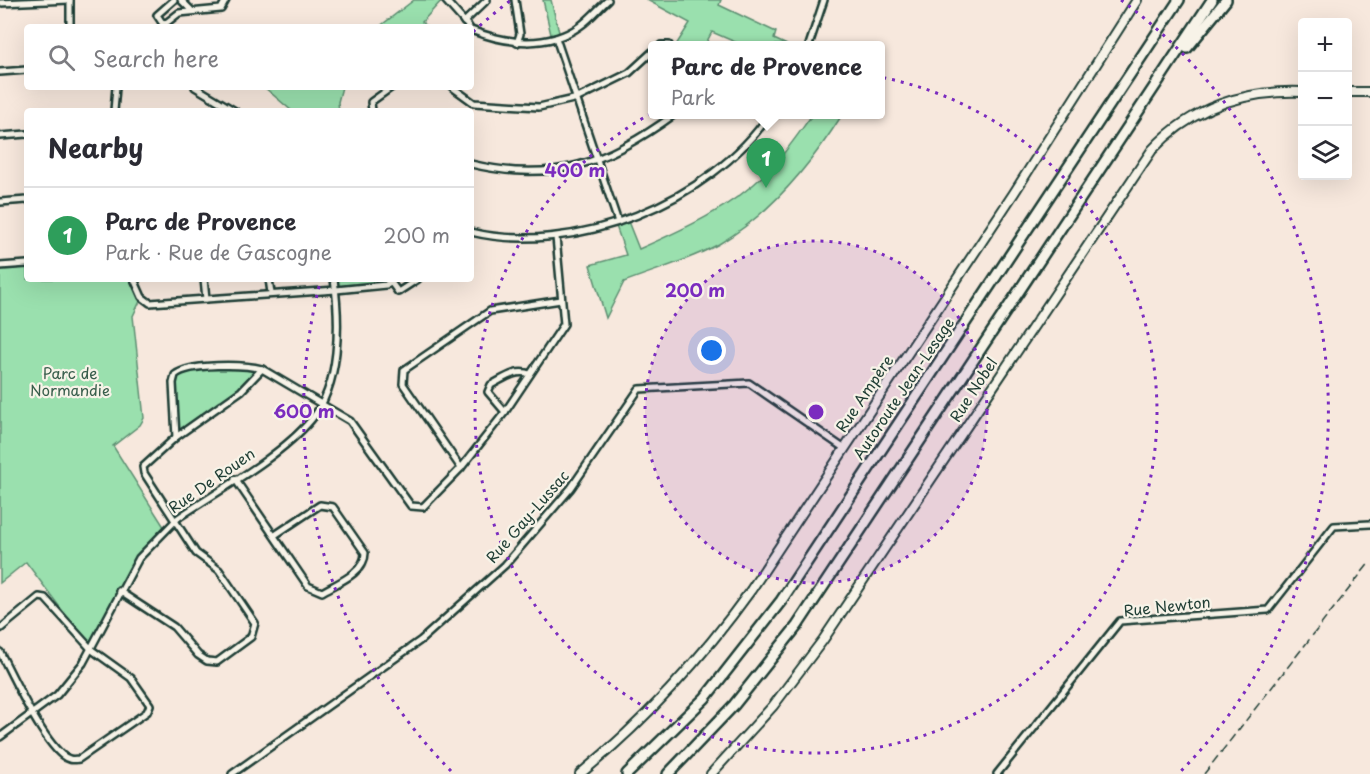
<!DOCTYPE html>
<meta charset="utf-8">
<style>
body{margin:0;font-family:"Playpen Sans",sans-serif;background:#f2f2f3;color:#2b2b33}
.controls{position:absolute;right:18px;top:18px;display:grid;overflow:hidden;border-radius:6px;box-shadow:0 6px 24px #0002}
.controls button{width:54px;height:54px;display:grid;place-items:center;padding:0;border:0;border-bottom:2px solid #e1e1e2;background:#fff;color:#2b2b33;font:30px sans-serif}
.you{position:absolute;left:712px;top:351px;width:21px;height:21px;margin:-15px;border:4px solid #fff;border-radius:50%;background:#1a73e8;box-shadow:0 0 0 9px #1a73e833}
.badge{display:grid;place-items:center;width:39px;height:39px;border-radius:50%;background:#1f3d34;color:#fff;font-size:20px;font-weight:700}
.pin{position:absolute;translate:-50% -50px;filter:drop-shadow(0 2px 3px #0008)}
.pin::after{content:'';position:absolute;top:32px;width:21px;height:18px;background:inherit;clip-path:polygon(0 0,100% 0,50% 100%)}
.popup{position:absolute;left:648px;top:41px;width:237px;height:78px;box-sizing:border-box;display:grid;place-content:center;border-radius:6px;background:#fff;filter:drop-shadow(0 2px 4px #0005);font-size:20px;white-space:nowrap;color:#7c7c81}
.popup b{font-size:22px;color:#2b2b33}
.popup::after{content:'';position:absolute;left:50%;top:100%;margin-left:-12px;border:12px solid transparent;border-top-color:#fff}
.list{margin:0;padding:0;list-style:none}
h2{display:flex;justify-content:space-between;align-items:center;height:78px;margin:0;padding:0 24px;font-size:26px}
h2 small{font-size:20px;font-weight:400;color:#7c7c81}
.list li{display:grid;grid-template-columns:39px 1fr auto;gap:18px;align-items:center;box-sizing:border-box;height:96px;padding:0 24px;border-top:2px solid #e1e1e2}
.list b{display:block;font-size:22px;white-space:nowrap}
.list p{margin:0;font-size:20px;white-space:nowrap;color:#7c7c81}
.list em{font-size:20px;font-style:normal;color:#7c7c81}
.icon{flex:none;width:33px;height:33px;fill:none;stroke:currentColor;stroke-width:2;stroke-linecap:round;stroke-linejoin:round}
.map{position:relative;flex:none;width:1370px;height:774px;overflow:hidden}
.search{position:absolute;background:#fff;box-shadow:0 6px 24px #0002;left:24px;top:24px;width:450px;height:66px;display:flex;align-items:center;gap:15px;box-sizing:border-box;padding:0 21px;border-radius:6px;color:#7c7c81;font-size:22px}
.panel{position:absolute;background:#fff;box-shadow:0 6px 24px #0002;left:24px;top:108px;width:450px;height:174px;border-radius:6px}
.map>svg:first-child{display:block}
.green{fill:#9ae0ae;stroke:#5c8e71;stroke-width:1.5}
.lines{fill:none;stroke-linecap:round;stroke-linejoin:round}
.street-casing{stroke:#1f3d34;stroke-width:10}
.secondary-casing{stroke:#1f3d34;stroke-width:12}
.highway-casing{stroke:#1f3d34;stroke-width:14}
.street{stroke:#f7f3e8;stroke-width:5}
.secondary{stroke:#f7f3e8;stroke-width:8}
.highway{stroke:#f7f3e8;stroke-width:9}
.rail{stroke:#1f3d34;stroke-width:1.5;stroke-dasharray:9 4.5;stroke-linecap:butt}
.ring{fill:none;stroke:#7b2cbf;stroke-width:3;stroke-dasharray:3 6}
.labels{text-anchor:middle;stroke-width:4.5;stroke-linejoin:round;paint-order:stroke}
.park-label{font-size:15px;fill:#385e4c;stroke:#f7f3e8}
.street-label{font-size:15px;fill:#1f3d34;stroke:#f7f3e8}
.centre{fill:#7b2cbf;stroke:#f7f3e8;stroke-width:3}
.ring-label{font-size:18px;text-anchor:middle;font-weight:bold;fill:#7b2cbf;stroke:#f7f3e8;stroke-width:4.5;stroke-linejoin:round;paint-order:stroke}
</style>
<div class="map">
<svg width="1370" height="774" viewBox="0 0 1370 774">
<rect width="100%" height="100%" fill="#f7e8dd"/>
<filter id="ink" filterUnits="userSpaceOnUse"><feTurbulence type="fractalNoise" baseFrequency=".0167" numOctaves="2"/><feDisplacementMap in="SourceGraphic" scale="12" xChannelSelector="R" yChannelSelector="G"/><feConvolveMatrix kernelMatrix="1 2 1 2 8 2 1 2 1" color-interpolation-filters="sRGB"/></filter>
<g filter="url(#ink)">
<g class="green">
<polygon points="414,0 442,0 422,22 428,27 379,27"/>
<polygon points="543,0 551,0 560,36 552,39"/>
<polygon points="647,0 721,0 719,5 776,32 774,39 787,45 742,45 712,32 705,45 676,45 690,23"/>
<polygon points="264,87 342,87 338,102 339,111 292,111"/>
<path d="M812,115h30c-31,49 -71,99 -123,129 -29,16 -64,26 -95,38l-18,36 -16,-53 36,-10 -11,-32 12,-4 12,30c45,-20 92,-41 127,-76 18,-17 32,-39 46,-58z"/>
<polygon points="27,264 27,279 134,279 142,297 133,316 144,418 140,425 113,446 166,530 139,558 92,650 26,562 0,583 0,266"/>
<polygon points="334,279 393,279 386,285 336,290"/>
<polygon points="248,365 262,369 241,391 176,437 175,375 181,370"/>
</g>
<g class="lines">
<defs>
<g id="street">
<polyline points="181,0 192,11"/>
<polyline points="445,0 469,27"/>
<polyline points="515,0 520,34 517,43"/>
<polyline points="70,1 70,27"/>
<polyline points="0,3 70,0"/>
<polyline points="464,22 487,0"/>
<polyline points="163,24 157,15 174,0"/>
<polyline points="161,27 179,13 221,9 226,0"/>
<path d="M471,30c35,14 77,19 109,-4 10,-7 19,-18 28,-26"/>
<polyline points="556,38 618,222"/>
<polyline points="661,45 669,45"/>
<polyline points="809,45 824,0"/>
<polyline points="0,72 27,70"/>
<polyline points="195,87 235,111"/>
<polyline points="452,87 474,103 539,107 578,98 629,73 652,52"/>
<polyline points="114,111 116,87"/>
<polyline points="372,111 371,102 392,87"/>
<polyline points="0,136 27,134"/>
<path d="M471,164c83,20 137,-1 204,-50"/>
<polyline points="0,202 27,200"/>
<path d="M471,232c102,25 240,-30 299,-118"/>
<polyline points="0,266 27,264"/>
<polyline points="134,279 142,297 150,303 336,290 386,285 393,279"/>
<polyline points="204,279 206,299"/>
<polyline points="269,279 271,293"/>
<polyline points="390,281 398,292 418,279"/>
<path d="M505,412l-17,-20 3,-7c14,-7 24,-16 39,-11"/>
<path d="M176,437l-3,-54 2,-8c14,-12 69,-11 87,-6l88,52 61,85 12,1 38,-39 44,-56 59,-88 -8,-87"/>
<polyline points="461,468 403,384 404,370 490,311 561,300"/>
<path d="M235,479l73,107 14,6c15,-9 43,-19 43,-39l-32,-46 -13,-2 -45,30"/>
<polyline points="119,591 174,627 198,655 207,661 217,662 251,637 255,623 219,570 196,553 144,473 143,467 176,437 241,391 262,369"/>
<path d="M0,629l39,-32 6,1 47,52 39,28 19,27 -3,7 -68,47c-7,1 -11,1 -17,-4 -22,-19 -48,-76 -62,-103"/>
<path d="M0,737l57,-42 26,-32 56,-105 39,-40c40,-27 102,-61 133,-98 30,-35 29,-98 23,-141"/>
<polyline points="232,774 421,640 505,565 571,488 639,389 749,383 845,449"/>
<polyline points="997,774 1120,621 1268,610 1334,526 1370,524"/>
</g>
<g id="secondary">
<polyline points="1348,92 1370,92"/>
<path d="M580,774c65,-53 122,-116 171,-184l263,-397 123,-193"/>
<path d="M711,774l62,-68 50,-66 329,-490c40,-43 93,-60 150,-58"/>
</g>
<g id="highway">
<polyline points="1187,48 1226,0"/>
<polyline points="627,774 705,698 781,601 1179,0"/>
<polyline points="668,774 734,705 797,626 1212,0"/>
</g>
</defs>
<use href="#street" class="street-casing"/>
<use href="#secondary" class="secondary-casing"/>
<use href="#highway" class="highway-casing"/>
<use href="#street" class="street"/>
<use href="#secondary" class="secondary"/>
<use href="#highway" class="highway"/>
<polyline class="rail" points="1204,774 1370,562"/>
</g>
</g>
<circle cx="816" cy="412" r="171" fill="#7b2cbf" fill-opacity=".12"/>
<g class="ring">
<circle cx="816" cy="412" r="171"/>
<circle cx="816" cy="412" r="341"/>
<path d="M451 771A512 512 0 0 1 321 279M473 32A512 512 0 0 1 511 0M1121 0A512 512 0 0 1 1181 771"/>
</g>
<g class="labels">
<g class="park-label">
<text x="70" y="379">Parc de<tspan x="70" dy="17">Normandie</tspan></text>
</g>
<g class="street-label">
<text transform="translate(904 389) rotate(-56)" y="5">Autoroute Jean-Lesage</text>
<text transform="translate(974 390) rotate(-57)" y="5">Rue Nobel</text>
<text transform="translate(865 394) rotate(-56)" y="5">Rue Ampère</text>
<text transform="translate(212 481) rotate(-35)" y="5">Rue De Rouen</text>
<text transform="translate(528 517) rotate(-49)" y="5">Rue Gay-Lussac</text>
<text transform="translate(1167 607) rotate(-6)" y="5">Rue Newton</text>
</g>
</g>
<circle cx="816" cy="412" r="9" class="centre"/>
<g class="ring-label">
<text x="575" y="177">400 m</text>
<text x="695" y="297">200 m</text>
<text x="304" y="418">600 m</text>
</g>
</svg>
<div class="controls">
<button>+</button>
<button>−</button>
<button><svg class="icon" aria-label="layers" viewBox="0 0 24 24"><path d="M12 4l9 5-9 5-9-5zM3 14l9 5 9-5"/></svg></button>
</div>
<div class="you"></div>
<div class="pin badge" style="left:766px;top:188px;background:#2e9e5b">1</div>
<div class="popup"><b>Parc de Provence</b>Park</div>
<div class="search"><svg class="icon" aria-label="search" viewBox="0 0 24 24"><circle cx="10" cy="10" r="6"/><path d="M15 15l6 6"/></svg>Search here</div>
<section class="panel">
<h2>Nearby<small></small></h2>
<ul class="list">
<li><span class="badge" style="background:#2e9e5b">1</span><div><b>Parc de Provence</b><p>Park · Rue de Gascogne</p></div><em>200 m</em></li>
</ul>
</section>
</div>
